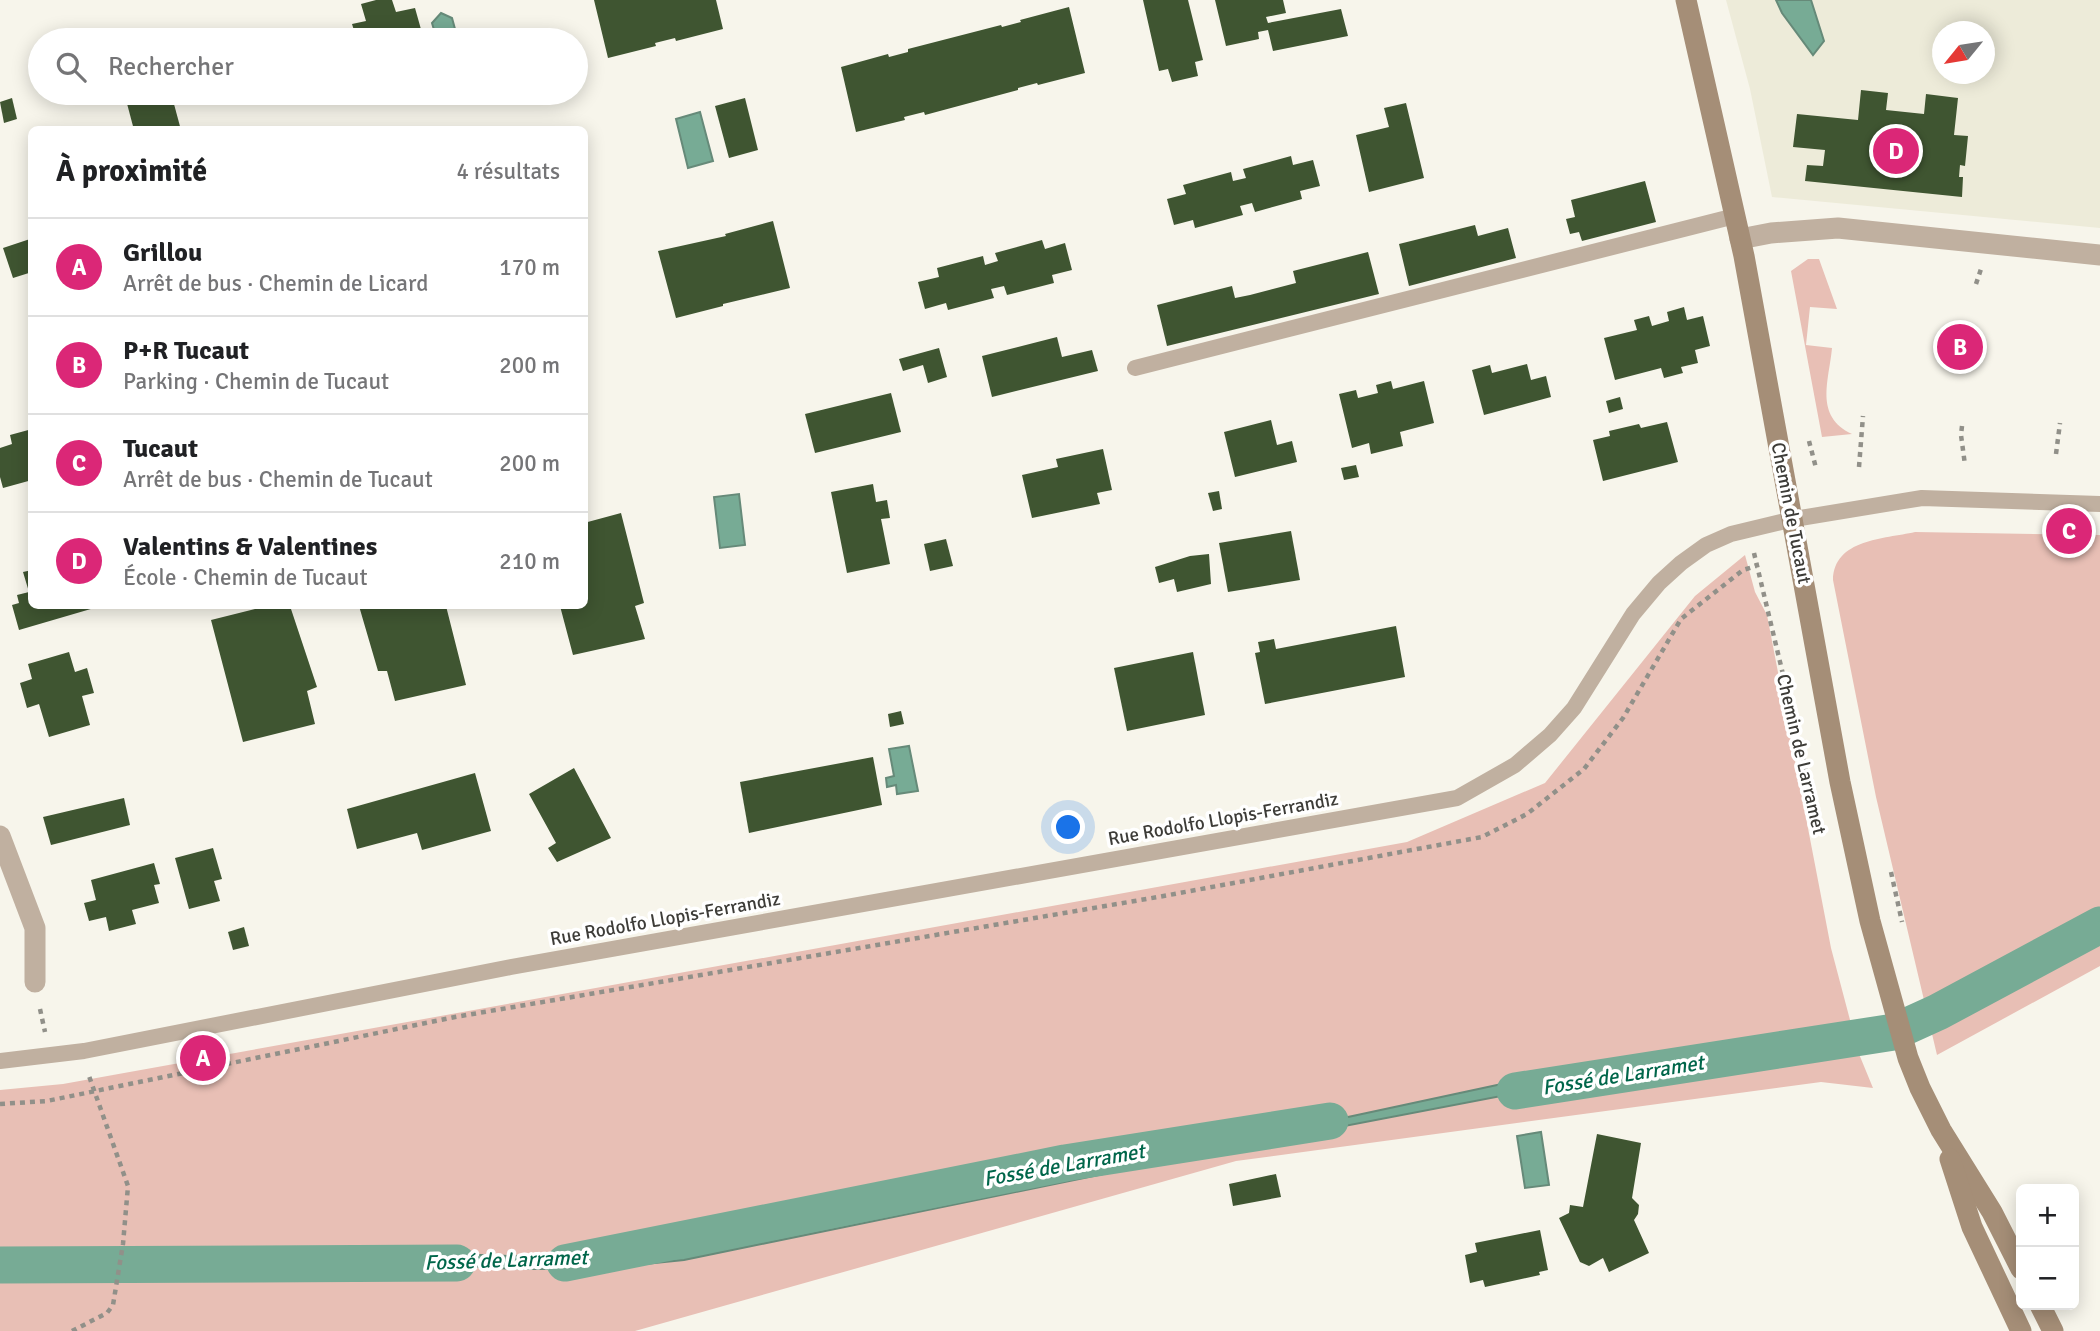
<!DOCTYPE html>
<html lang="fr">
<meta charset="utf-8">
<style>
body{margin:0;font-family:Signika,sans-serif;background:#f2f2f2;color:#202124}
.controls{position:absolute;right:21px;bottom:21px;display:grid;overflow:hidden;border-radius:10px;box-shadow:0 4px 18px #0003}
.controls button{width:63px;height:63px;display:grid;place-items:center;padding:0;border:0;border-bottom:2px solid #e0e0e0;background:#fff;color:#202124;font:35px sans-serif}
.compass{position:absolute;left:1932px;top:21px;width:63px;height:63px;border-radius:50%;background:#fff;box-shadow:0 4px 18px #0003;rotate:240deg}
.you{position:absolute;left:1069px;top:828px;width:24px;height:24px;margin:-18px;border:5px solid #fff;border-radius:50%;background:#1a73e8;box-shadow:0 0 0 10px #1a73e833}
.badge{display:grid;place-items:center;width:46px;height:46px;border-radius:50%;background:#db2777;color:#fff;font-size:23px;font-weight:700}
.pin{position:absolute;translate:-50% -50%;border:4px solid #fff;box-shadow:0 2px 7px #0006}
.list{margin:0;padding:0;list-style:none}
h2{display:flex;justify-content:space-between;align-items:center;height:91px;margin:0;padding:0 28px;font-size:30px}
h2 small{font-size:23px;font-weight:400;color:#757577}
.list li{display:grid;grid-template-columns:46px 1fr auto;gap:21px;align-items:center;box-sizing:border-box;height:98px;padding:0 28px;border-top:2px solid #e0e0e0}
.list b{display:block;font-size:26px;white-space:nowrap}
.list p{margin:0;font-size:23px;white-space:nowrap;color:#757577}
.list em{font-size:23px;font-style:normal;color:#757577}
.icon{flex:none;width:38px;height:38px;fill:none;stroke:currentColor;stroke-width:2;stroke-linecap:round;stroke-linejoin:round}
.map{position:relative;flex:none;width:2100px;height:1331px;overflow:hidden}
.search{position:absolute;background:#fff;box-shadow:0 4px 18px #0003;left:28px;top:28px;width:560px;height:77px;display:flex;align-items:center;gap:18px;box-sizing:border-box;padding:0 24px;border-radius:38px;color:#757577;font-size:26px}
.panel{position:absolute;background:#fff;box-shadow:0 4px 18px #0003;left:28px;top:126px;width:560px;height:483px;border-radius:10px}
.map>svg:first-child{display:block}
.built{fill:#edebd9;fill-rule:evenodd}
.green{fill:#e8bfb5}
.water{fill:#77ab95;stroke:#668a79;stroke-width:2}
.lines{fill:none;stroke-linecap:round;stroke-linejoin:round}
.canal{stroke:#77ab95;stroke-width:37}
.building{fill:#3f5531}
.path{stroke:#919089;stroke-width:4.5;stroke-dasharray:5 5;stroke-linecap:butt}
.lane{stroke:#c0b0a0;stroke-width:16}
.street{stroke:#c0b0a0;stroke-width:21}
.secondary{stroke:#a58e77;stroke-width:21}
.labels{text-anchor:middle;stroke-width:7;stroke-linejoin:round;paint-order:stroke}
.street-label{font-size:19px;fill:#3d3c38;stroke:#fff}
.water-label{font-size:21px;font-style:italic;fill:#00664a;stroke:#fff}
</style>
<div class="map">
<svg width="2100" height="1331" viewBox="0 0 2100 1331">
<rect width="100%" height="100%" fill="#f7f5eb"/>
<path class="built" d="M1726,0h374v228l-328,-31 -22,-108zM1942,32h42v42h-42z"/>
<g class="green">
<path d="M1808,259h11l18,50 -27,-2 -4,38 26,3c-3,33 -18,68 20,86l-30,3 -31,-166z"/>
<path d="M1915,532l185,3v431l-163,89 -61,-258 -43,-217c1,-41 51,-41 82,-48z"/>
<polygon points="1745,555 1755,592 1767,615 1831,948 1859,1054 1873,1088 1821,1082 1236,1161 635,1331 0,1331 0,1090 63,1084 1407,842 1545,783 1695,596"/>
</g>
<g class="water">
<polygon points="1776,0 1811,0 1824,41 1813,55 1782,13"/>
<polygon points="441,13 452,18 458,40 437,40 432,23"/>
<polygon points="700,112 713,161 688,168 676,119"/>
<polygon points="739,494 745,545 720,548 714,497"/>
<polygon points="909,746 918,791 897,794 896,785 887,787 886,778 894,776 889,749"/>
<polygon points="1872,1026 1876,1041 1735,1054 1585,1080 1230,1148 684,1260 596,1269 513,1269 412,1263 193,1263 189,1252 397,1252 510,1256 586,1255 650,1251 996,1187 1166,1153 1225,1138 1348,1117 1511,1082 1542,1079 1642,1058 1796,1033"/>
<polygon points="1541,1132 1549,1185 1525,1188 1517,1136"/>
</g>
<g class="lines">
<g class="canal">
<polyline points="1515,1091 1894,1032 1938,1012 2100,925"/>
<polyline points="565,1263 1065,1163 1330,1121"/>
<polyline points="0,1265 457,1263"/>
</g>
</g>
<g class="building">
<polygon points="376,0 392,0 396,12 415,8 424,40 357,40 352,24 366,21 361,4"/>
<polygon points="594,0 716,0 723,29 676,41 675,38 655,43 656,46 608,58"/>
<polygon points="1143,0 1188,0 1203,60 1195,62 1198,76 1172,82 1168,69 1159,71"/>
<polygon points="1215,0 1283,0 1286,13 1266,17 1268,23 1341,9 1348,36 1273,51 1268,30 1258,32 1259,39 1226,46"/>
<polygon points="1069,7 1085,73 1038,85 1037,83 1018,88 1018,90 925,115 924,112 904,117 905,120 856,132 841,67 888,54 889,57 908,52 908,49 1001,25 1002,27 1021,22 1020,20"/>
<polygon points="1861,90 1888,93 1886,110 1924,114 1926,94 1958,98 1954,135 1968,136 1965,166 1960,165 1959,177 1963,177 1962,197 1805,181 1807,165 1823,166 1825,150 1793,147 1797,114 1858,120"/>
<polygon points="132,93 171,93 181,130 134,130 125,96"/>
<polygon points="12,98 17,119 4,123 0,102"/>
<polygon points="745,98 758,150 729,158 715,106"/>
<polygon points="1406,103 1424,178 1369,192 1356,135 1389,127 1384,108"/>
<polygon points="1291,156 1293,165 1313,160 1320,186 1300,191 1302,199 1255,212 1252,203 1240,206 1243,215 1195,228 1193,220 1174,225 1167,199 1186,194 1183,185 1231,172 1233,181 1246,178 1243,169"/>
<polygon points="1645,181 1656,222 1582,241 1579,232 1570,234 1566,219 1575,217 1571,200"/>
<polygon points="773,221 790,288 723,304 723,306 676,318 658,251 726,236 725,234"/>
<polygon points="1475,225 1478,236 1508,228 1516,258 1409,286 1399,244"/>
<polygon points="30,239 32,272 13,278 3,248"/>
<polygon points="1042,240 1045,249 1065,243 1072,270 1052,275 1054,283 1007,295 1004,286 991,289 994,298 948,310 946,303 925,309 918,282 939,277 937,268 983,256 985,265 998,261 995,253"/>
<polygon points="1368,252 1379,294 1167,346 1157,305 1232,286 1235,298 1250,295 1296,283 1293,271"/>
<polygon points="1684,307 1687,320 1703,316 1710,346 1695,350 1698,363 1681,367 1683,373 1664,378 1661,368 1615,380 1604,338 1637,330 1634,320 1649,316 1652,326 1669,321 1667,312"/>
<polygon points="1057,337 1062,357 1092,350 1098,371 992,397 982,356"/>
<polygon points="939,348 947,377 928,383 923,365 903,371 899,359"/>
<polygon points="1527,364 1531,380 1546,376 1551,397 1484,415 1472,370 1490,365 1492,373"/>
<polygon points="1391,381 1393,389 1424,381 1434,423 1400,432 1403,446 1371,454 1369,443 1352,448 1339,394 1356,390 1358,398 1378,393 1376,385"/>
<polygon points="891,393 901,432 815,453 805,414"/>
<polygon points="1620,397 1623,409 1609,413 1606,401"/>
<polygon points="1271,420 1277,445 1292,441 1297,462 1235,477 1224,432"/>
<polygon points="1667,422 1678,462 1603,481 1593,440 1610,436 1609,431 1639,424 1641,428"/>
<polygon points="32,429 32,480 3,488 0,477 0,448 12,444 10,435"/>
<polygon points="1103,449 1112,490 1097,493 1100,504 1032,518 1022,475 1058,467 1056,459"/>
<polygon points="1356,465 1359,477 1344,480 1341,468"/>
<polygon points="873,484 876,502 887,500 890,518 881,519 890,564 847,573 831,492"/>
<polygon points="1219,491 1222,509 1213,511 1208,493"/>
<polygon points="621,513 644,603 635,606 645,639 573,655 560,606 584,606 584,523"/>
<polygon points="1291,531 1300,580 1228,592 1219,543"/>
<polygon points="946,539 953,566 930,571 924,544"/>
<polygon points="1209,554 1211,584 1177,592 1174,579 1159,583 1155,567 1190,556"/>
<polygon points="32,570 32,606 101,606 19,630 12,605 19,603 17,595 29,592 23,572"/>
<polygon points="267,606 290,606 317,687 307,691 315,724 243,742 211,620"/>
<polygon points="359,606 446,606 466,685 395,701 387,671 378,671"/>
<polygon points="1396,626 1405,677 1265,704 1255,653 1260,652 1258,642 1274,639 1276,649"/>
<polygon points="69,652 75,672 87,668 94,693 82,696 90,725 49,737 39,704 27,708 20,683 32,679 28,664"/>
<polygon points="1193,652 1205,715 1127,731 1114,668"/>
<polygon points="901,711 904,724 890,727 888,714"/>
<polygon points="873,757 882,805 749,833 740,782"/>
<polygon points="574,768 611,838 557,862 548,848 556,843 529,794"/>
<polygon points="475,773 491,831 422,850 417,833 357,849 347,809"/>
<polygon points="124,798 130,825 51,845 43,817"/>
<polygon points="213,848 222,879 214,881 220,901 189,909 175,858"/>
<polygon points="154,863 160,884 154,885 159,903 132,910 136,924 109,931 106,917 89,921 84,903 96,900 91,880"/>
<polygon points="244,927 249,946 233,950 228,932"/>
<polygon points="1597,1134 1641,1143 1632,1198 1639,1205 1638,1214 1634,1220 1649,1253 1609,1272 1603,1258 1589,1266 1580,1262 1559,1218 1569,1213 1570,1205 1583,1207"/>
<polygon points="1276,1174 1281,1197 1233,1206 1229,1184"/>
<polygon points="1540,1230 1548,1270 1539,1272 1540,1275 1485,1287 1483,1280 1470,1283 1465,1255 1477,1252 1475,1243"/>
</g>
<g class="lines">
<g class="path">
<polyline points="1976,284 1981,269"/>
<polyline points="1962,426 1961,435 1965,465"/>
<polyline points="1809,441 1816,468"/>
<polyline points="2056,454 2060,423"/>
<polyline points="1859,467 1863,416"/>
<polyline points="1754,553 1808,779"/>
<polyline points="1891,872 1902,922"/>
<polyline points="40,1009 45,1032"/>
<polyline points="0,1104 47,1101 455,1017 1158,897 1482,837 1527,814 1584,769 1623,718 1681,619 1743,570 1756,566"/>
<polyline points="72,1331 107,1313 113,1305 123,1244 128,1186 89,1076"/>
</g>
<g class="lane">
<polyline points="1135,368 1735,216"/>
<polyline points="0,1061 84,1051 511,967 1457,798 1515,765 1550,735 1574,708 1633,614 1659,583 1681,563 1706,545 1731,534 1794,519 1922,498 2100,504"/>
</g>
<g class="street">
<polyline points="1740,239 1771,233 1838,228 2100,255"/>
<polyline points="0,836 35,928 35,982"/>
</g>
<g class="secondary">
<polyline points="1686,0 1744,256 1840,782 1870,921 1908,1058 1920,1088 1941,1130 1992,1212 2021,1269"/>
<polyline points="1950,1159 1972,1227 2021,1331"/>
<polyline points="2040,1305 2053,1331"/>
</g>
</g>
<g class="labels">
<g class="street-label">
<text transform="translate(1792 513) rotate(79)" y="7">Chemin de Tucaut</text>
<text transform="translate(1802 754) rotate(77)" y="7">Chemin de Larramet</text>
<text transform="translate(1223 818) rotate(-10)" y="7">Rue Rodolfo Llopis-Ferrandiz</text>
<text transform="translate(665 918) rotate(-10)" y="7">Rue Rodolfo Llopis-Ferrandiz</text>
</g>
<g class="water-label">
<text transform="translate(1623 1075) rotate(-9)" y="7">Fossé de Larramet</text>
<text transform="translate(1064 1165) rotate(-10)" y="7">Fossé de Larramet</text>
<text transform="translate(506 1260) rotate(-2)" y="7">Fossé de Larramet</text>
</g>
</g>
</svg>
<div class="controls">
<button>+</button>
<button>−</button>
</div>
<svg class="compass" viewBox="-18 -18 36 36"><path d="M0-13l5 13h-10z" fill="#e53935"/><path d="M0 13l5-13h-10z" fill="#757577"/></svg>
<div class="you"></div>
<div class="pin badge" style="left:203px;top:1058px">A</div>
<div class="pin badge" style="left:1960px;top:347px">B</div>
<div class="pin badge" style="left:2069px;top:531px">C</div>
<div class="pin badge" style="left:1896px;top:151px">D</div>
<div class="search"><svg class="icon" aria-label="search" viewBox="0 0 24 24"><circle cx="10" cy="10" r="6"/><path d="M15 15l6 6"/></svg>Rechercher</div>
<section class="panel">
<h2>À proximité<small>4 résultats</small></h2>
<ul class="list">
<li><span class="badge">A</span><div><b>Grillou</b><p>Arrêt de bus · Chemin de Licard</p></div><em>170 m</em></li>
<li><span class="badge">B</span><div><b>P+R Tucaut</b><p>Parking · Chemin de Tucaut</p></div><em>200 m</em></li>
<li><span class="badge">C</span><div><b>Tucaut</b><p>Arrêt de bus · Chemin de Tucaut</p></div><em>200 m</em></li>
<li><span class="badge">D</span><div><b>Valentins &amp; Valentines</b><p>École · Chemin de Tucaut</p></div><em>210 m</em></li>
</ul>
</section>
</div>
